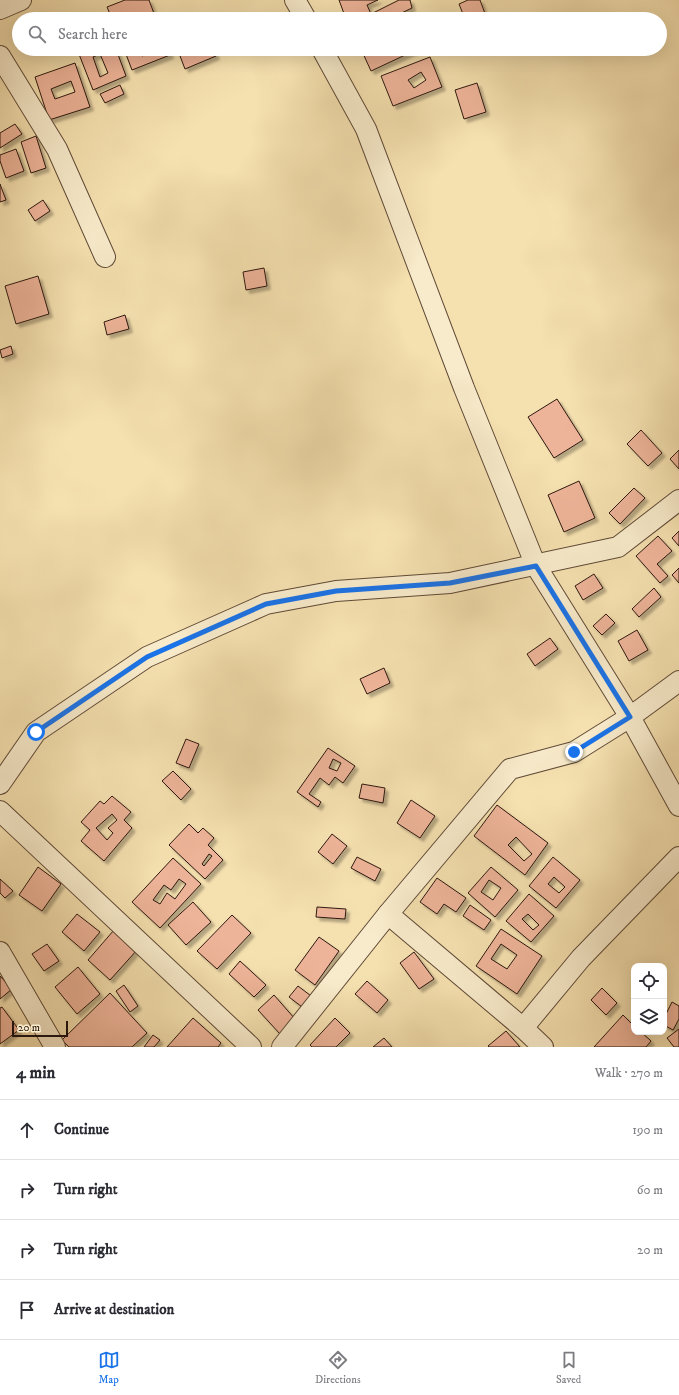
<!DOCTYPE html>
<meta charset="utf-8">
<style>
body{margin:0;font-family:"IM FELL DW Pica",serif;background:#f2f2f3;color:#2b2b33}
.controls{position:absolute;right:12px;bottom:12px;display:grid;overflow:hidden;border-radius:8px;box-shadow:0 4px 16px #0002}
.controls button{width:36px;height:36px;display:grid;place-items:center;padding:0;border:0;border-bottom:1px solid #e1e1e2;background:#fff;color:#2b2b33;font:20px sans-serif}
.scale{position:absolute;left:12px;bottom:10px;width:56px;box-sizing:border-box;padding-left:4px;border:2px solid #2d180f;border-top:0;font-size:11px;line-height:14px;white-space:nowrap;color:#2d180f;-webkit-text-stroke:3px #f8ebcb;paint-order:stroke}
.stop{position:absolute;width:12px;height:12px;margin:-9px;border:3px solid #1a73e8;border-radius:50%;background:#fff}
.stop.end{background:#1a73e8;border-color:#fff;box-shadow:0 1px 4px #0008}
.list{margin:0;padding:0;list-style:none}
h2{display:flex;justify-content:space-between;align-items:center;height:52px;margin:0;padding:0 16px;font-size:17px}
h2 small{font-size:13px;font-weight:400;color:#7c7c81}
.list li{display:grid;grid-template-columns:26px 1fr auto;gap:12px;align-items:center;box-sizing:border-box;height:60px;padding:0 16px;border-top:1px solid #e1e1e2}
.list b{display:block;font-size:15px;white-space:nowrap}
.list em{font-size:13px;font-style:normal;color:#7c7c81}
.icon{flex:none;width:22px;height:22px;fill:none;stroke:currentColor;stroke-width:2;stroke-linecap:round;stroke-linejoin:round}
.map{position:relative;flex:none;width:679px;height:1047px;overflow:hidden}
.search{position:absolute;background:#fff;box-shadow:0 4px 16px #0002;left:12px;right:12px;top:12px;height:44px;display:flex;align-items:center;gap:10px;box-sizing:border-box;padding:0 14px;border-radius:22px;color:#7c7c81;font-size:15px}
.sheet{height:292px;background:#fff}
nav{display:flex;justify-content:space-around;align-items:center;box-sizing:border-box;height:56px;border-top:1px solid #e1e1e2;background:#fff;font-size:11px;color:#7c7c81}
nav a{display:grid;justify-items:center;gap:2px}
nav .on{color:#1a73e8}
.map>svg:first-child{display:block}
.building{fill:#eeb499;stroke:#2d180f;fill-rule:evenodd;filter:url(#shadow)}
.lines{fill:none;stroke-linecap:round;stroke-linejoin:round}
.street-casing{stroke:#5f4a37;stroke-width:22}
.street{stroke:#f8ebcb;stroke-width:20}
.route{stroke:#1a73e8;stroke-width:5}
</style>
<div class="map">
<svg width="679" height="1047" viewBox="0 0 679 1047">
<defs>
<filter id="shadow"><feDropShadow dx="3.5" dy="3.5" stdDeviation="1" flood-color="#0004"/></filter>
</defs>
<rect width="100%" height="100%" fill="#f5e0af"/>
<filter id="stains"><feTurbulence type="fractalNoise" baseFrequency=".005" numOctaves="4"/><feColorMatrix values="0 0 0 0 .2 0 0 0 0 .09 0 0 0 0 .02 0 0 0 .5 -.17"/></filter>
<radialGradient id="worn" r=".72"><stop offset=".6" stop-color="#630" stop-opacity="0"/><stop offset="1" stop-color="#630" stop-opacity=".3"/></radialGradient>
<g class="building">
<polygon points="125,0 149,0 156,19 112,19 107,7"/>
<polygon points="339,0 378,0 367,5 371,14 399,0 410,0 412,8 389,19 346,19"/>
<polygon points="468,0 480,0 487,19 465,19 459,4"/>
<path d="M77,49h39l10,27 -33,14zM100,54l8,19 -8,4 -7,-20z"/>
<polygon points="124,49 140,49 142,56 156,51 155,49 168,49 170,55 132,70"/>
<polygon points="198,49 213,49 216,56 185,69 180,56"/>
<polygon points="361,49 418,49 371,71"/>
<path d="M430,57l12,30 -49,19 -12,-30zM421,72l5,8 -12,8 -6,-8z"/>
<path d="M75,63l15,44 -41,13 -14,-43zM71,81l4,11 -20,7 -4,-10z"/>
<polygon points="477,83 486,112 464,119 455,90"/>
<polygon points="120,85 124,94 105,103 100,94"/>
<polygon points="15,124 22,134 0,148 0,133"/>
<polygon points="36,136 46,168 31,173 21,142"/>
<polygon points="16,149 24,171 6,178 0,161 0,155"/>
<polygon points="0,184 6,200 0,202"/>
<polygon points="43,200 50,211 35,221 28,210"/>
<polygon points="264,268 267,286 246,290 243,272"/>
<polygon points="38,276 49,314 16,324 5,286"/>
<polygon points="125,315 129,329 107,335 104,322"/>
<polygon points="11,346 13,354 2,358 0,350"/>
<polygon points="557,399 583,440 554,458 528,417"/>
<polygon points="641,430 662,453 648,466 627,444"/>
<polygon points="679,450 679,469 670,459"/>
<polygon points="579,481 595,518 564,532 548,495"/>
<polygon points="634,488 645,498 620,524 609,513"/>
<polygon points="679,531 679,546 672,538"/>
<polygon points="658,536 672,551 657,564 668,576 660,583 636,556"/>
<polygon points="679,568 679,583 672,575"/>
<polygon points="594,574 603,588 583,600 575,586"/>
<polygon points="654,588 661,597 639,617 632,609"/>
<polygon points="606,614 615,623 602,635 593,626"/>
<polygon points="637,630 648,650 629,661 618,641"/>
<polygon points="550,638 558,649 535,666 527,654"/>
<polygon points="384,668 390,683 367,694 360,679"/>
<polygon points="186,739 199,744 189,768 176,763"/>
<path d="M328,748l27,18 -12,17 -8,-6 -6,8 -9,-7 -11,16 12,8 -3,5 -21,-15zM333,759l8,4 -4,8 -8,-3z"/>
<polygon points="173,771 191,789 181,800 162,781"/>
<polygon points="362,784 385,788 383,803 359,798"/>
<path d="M112,796l19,16 -7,8 8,8 -28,33 -23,-20 9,-11 -9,-8 19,-21 4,3zM112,814l5,6 -9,8 5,5 -6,7 -11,-12z"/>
<polygon points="411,800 435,816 420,838 397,823"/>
<path d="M497,805l51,38 -23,32 -51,-39zM516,837l16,17 -8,7 -16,-16z"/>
<path d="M189,824l9,9 5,-5 11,10 -6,7 15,15 -18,19 -36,-34zM209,854l3,2 -8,10 -2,-2z"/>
<polygon points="332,834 347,846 333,864 318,852"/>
<polygon points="357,857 381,869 375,881 351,868"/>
<path d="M553,857l27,23 -24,28 -27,-22zM554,877l11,10 -6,6 -11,-9z"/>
<path d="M173,858l28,26 -41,44 -28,-26zM179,879l7,5 -11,15 -8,-6 -7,11 -7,-4 11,-15 7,5z"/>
<polygon points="38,867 61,884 42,911 19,895"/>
<path d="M491,867l27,23 -23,27 -27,-24zM489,880l12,8 -8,12 -12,-8z"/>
<polygon points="437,878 466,898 456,912 444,904 437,914 420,902"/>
<polygon points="0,879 13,891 5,898 0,893"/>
<path d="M529,894l25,22 -23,26 -25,-21zM528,914l11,11 -6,5 -11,-11z"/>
<polygon points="193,902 211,922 186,945 168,925"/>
<polygon points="470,905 491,920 484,930 463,916"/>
<polygon points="317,907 346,909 345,919 316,917"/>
<polygon points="77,914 100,932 84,951 62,932"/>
<polygon points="232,915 251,933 217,969 197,951"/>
<path d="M501,929l41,27 -25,38 -41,-28zM501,944l16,11 -10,14 -16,-10z"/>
<polygon points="114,930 137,950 110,980 88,960"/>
<polygon points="319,937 339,951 315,985 295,970"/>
<polygon points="47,944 59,961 44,971 32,954"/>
<polygon points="414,952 434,979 419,989 400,963"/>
<polygon points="240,961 266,985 254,997 229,974"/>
<polygon points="78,967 100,994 77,1014 55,987"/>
<polygon points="0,976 12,989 0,999"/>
<polygon points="367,981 388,1000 377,1013 355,994"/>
<polygon points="124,985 138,1006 130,1012 116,991"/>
<polygon points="298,986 315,999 306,1010 289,997"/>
<polygon points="602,988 617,1003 606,1015 591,1000"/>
<polygon points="110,993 147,1033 132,1047 69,1047 62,1040"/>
<polygon points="274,995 295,1019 280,1034 258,1010"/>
<polygon points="672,1002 679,1006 679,1019 673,1030 664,1025 664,1018"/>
<polygon points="2,1007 19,1030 0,1044 0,1008"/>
<polygon points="623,1015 634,1026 634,1032 641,1032 651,1041 646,1047 594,1047"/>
<polygon points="193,1018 221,1043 218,1047 167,1047"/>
<polygon points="335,1018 350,1033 336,1047 312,1047 310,1045"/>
<polygon points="679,1029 679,1047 674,1047 667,1038"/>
<polygon points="506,1031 520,1047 489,1047 488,1046"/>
<polygon points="153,1035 160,1040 154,1047 144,1047"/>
<polygon points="384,1038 392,1047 373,1047"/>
</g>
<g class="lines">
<defs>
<g id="street">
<polyline points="295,0 306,19"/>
<polyline points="0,9 21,0"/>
<polyline points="322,49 366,129 464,388 536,566 630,717 679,681"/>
<polyline points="0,56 57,149 105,257"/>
<polyline points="0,784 36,732 147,657 266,604 336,591 450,583 618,547 679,500"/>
<polyline points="0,811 251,1047"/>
<polyline points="388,914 523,1028 543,1047"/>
<polyline points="0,952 55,1047"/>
<polyline points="523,1028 581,958 679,857"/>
<polyline points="282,1047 388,914 510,769 574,752 630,717 679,806"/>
</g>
</defs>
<use href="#street" class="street-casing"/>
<use href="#street" class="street"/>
</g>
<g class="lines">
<polyline class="route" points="36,732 147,657 266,604 336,591 450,583 536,566 630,717 574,752"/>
</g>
<rect width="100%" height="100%" filter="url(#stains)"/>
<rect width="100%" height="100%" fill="url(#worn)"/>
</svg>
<div class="controls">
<button><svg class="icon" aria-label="locate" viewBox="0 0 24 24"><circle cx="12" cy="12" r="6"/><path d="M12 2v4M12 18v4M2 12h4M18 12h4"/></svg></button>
<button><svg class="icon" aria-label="layers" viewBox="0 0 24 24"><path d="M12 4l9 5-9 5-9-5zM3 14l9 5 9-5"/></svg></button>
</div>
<div class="scale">20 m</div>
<div class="stop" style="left:36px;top:732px"></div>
<div class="stop end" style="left:574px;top:752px"></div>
<div class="search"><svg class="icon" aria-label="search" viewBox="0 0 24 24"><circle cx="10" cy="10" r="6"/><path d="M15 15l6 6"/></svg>Search here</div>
</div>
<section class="sheet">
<h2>4 min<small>Walk · 270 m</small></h2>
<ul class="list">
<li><svg class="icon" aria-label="ahead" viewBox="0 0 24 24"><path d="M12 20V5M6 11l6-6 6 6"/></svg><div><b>Continue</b></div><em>190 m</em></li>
<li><svg class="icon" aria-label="right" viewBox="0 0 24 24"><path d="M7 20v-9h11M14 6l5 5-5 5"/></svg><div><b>Turn right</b></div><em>60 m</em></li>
<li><svg class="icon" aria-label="right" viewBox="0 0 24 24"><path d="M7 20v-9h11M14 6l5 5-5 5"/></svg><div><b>Turn right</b></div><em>20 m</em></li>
<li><svg class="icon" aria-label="arrive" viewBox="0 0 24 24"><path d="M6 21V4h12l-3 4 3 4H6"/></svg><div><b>Arrive at destination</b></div></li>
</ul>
</section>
<nav>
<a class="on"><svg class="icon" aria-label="map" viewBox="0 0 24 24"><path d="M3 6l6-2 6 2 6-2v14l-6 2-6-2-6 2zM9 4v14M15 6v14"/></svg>Map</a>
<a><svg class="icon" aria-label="directions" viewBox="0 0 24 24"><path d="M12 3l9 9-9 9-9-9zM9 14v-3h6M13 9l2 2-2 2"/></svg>Directions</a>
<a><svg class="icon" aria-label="saved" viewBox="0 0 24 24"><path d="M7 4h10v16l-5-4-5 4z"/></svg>Saved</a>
</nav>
